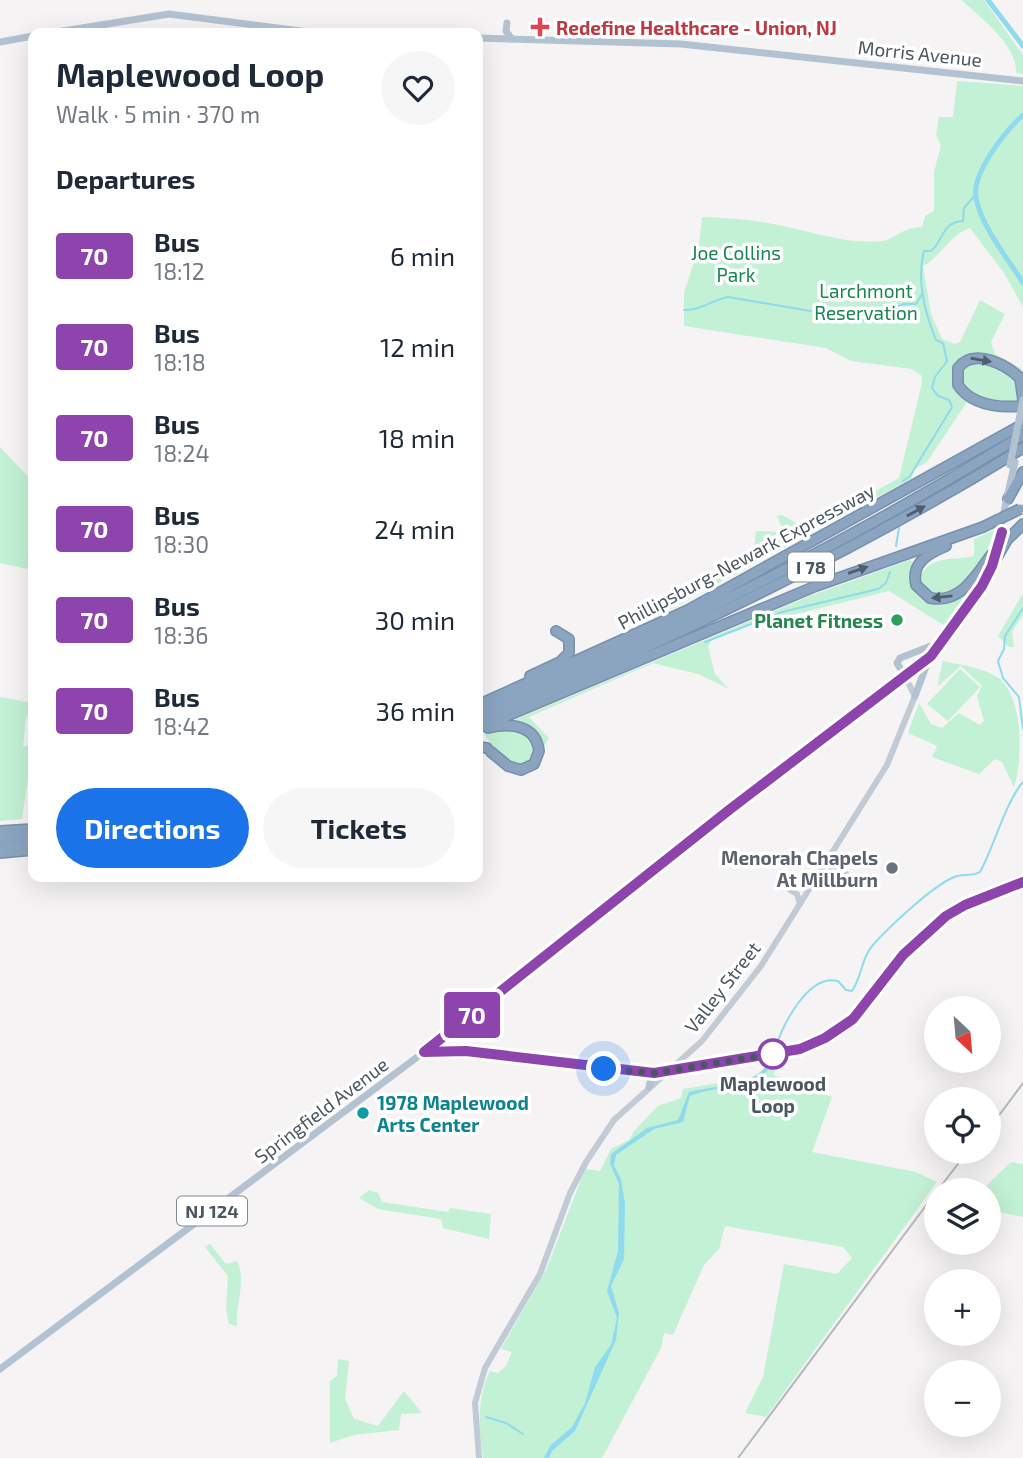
<!DOCTYPE html>
<html lang="en">
<head>
<meta charset="utf-8">
<style>
  :root { --surface:#fff; --page:#f6f6f7; --text:#1f2937; --muted:#747a83; --accent:#1a73e8 }
  body { margin:0; font-family:"Exo 2",sans-serif; background:var(--page); color:var(--text); height:100vh; display:flex; flex-direction:column; font-size:26px; white-space:nowrap }
  * { box-sizing:border-box; margin:0 }
  p { font-size:23px; color:var(--muted) }
  .icon { flex:none; width:38px; height:38px; fill:none; stroke:currentColor; stroke-width:2; stroke-linecap:round; stroke-linejoin:round }
  .map { position:relative; flex:1; overflow:hidden }
  .details { position:absolute; left:28px; top:28px; width:455px; height:854px; display:flex; flex-direction:column; background:var(--surface); border-radius:14px; box-shadow:0 7px 28px #0002 }
  .details>* { flex:none }
  .badge { padding:0 14px; border-radius:5px; font-size:24px; line-height:46px }
  .needle { width:46px; rotate:154deg }
  .buttons { position:absolute; left:924px; top:996px; display:grid; gap:14px }
  .buttons a { display:grid; place-items:center; width:77px; height:77px; border-radius:50%; background:var(--surface); box-shadow:0 7px 28px #0002; font-size:35px }
  .you { position:absolute; width:35px; height:35px; margin:-18px; border:5px solid #fff; border-radius:50%; background:#1a73e8; box-shadow:0 0 0 10px #1a73e833 }
  .map>.badge { position:absolute; translate:-50% -50%; box-shadow:0 0 0 4px #fff }
  h2 { padding:0 28px; font-size:26px; line-height:63px }
  .round { display:grid; place-items:center; flex:none; width:74px; height:74px; border-radius:37px; background:var(--page) }
  .summary { display:flex; align-items:center; justify-content:space-between; height:119px; padding:0 28px }
  h1 { font-size:33px; font-weight:700; line-height:52px }
  .button { display:flex; gap:14px; margin-top:auto; padding:14px 28px }
  .button a { flex:1; height:80px; border-radius:42px; background:var(--accent); color:#fff; font-size:28px; font-weight:700; line-height:80px; text-align:center }
  .button a+a { background:var(--page); color:var(--text) }
  ul { padding:0; list-style:none }
  li { display:flex; align-items:center; gap:21px; height:91px; padding:0 28px }
  li div { flex:1 }
  li b { display:block; font-size:26px }
  li em { font-style:normal }
  li .badge { min-width:77px; font-weight:700; text-align:center }
  .map>svg:first-child { display:block }
  .green { fill:#c3f1d5 }
  .water { fill:#90daee }
  .lines { fill:none; stroke-linecap:round; stroke-linejoin:round }
  .stream { stroke:#90daee; stroke-width:2 }
  .river { stroke:#90daee; stroke-width:5 }
  .highway-casing { stroke:#7690ad; stroke-width:12 }
  .secondary { stroke:#c1cbd6; stroke-width:6 }
  .primary { stroke:#b3c2d1; stroke-width:7 }
  .highway { stroke:#8ba5c1; stroke-width:9 }
  .rail { stroke:#b5b8bd; stroke-width:2 }
  .highway-bridge-casing { stroke:#7690ad; stroke-width:12; stroke-linecap:butt }
  .primary-bridge { stroke:#b3c2d1; stroke-width:7 }
  .highway-bridge { stroke:#8ba5c1; stroke-width:9 }
  .oneway { fill:#505e6b }
  .line-casing { stroke:#fff; stroke-width:16 }
  .line { stroke:#8e44ad; stroke-width:10 }
  .walk { stroke:#4a5661; stroke-width:7; stroke-dasharray:0 12.6 }
  .health-dot { fill:#e0444e; stroke:#fff; stroke-width:2.5 }
  .leisure-dot { fill:#2e9e5b; stroke:#fff; stroke-width:2.5 }
  .worship-dot { fill:#6b7280; stroke:#fff; stroke-width:2.5 }
  .stop-dot { fill:#fff; stroke:#8e44ad; stroke-width:3.5 }
  .culture-dot { fill:#0f9aa8; stroke:#fff; stroke-width:2.5 }
  .labels { text-anchor:middle; dominant-baseline:central; stroke-width:7; stroke-linejoin:round; paint-order:stroke }
  .shield { fill:#fff; stroke:#808990; stroke-width:2 }
  .shield-label { font-size:18px; font-weight:bold; fill:#4a5661 }
  .health-label { font-size:19px; font-weight:bold; fill:#be3a42; stroke:#fff; text-anchor:start }
  .street-label { font-size:19px; fill:#4a5661; stroke:#fff }
  .park-label { font-size:19px; fill:#17864f; stroke:#fff }
  .leisure-label { font-size:19px; font-weight:bold; fill:#27864d; stroke:#fff; text-anchor:end }
  .worship-label { font-size:19px; font-weight:bold; fill:#5b616d; stroke:#fff; text-anchor:end }
  .stop-label { font-size:19px; font-weight:bold; fill:#4a5661; stroke:#fff }
  .culture-label { font-size:19px; font-weight:bold; fill:#0d838f; stroke:#fff; text-anchor:start }
</style>
</head>
<body>
<div class="map">
<svg width="1023" height="1458" viewBox="0 0 1023 1458">
  <rect width="100%" height="100%" fill="#f5f3f3"/>
  <g class="green">
    <path d="M962 0H984L1023 55V74L1016 73C1018 45 980 18 962 0Z"/>
    <path d="M957 81 1023 86V307L1004 273 970 228C949 235 942 256 923 266L931 314 942 339 955 344 960 342 980 300 1005 314 991 342 995 354 1022 369 1018 403 967 402 927 462 915 469 911 479 654 618 656 611 746 563 754 551 756 531 784 532 777 516 782 515 807 529 899 478 922 383V376L912 369 851 361 826 348 684 326V293L699 246 702 217C732 218 759 220 787 227 817 233 851 245 882 241 894 240 900 228 922 227L925 216 934 211V172L941 146 936 134 939 117H953Z"/>
    <polygon points="0,447 33,482 33,570 0,563"/>
    <path d="M994 530C986 559 968 593 935 596L922 586 920 576C934 554 954 561 974 556V539Z"/>
    <path d="M910 560 914 564C908 612 941 608 972 588L945 626 889 591 752 625 712 640 708 646 715 674 729 689 698 674 653 663 529 717 549 738 541 751C534 734 531 726 512 721L810 596Z"/>
    <polygon points="1023,593 1023,615 1012,632 1014,647 1009,647 998,636"/>
    <path d="M943 661C960 665 987 668 1001 680 1023 701 1023 760 1014 787L1002 762 995 759 979 774 932 757 937 746 908 733 919 703 931 724 942 728 959 713 980 725 984 721 977 696 982 686 961 666 937 687Z"/>
    <polygon points="960,669 980,687 948,721 927,704"/>
    <polygon points="0,697 33,703 33,713 26,717 23,747 33,744 22,819 0,821"/>
    <path d="M496 729C514 729 529 729 534 749L528 761C508 773 495 748 484 734Z"/>
    <path d="M769 1059H777L774 1075 832 1097 812 1152 916 1172 937 1182 766 1417 745 1413 763 1377 784 1264 837 1274 852 1258 843 1247 725 1226 719 1249 704 1265 673 1335 664 1333 661 1348 602 1458H483C479 1427 476 1400 490 1371L498 1373 506 1366 512 1352 501 1349 547 1268 585 1169 600 1171 611 1149 629 1140 634 1131 658 1106 681 1098 683 1089 753 1077 761 1073Z"/>
    <polygon points="1011,1162 1023,1164 1023,1217 989,1210 989,1190 982,1190"/>
    <polygon points="369,1190 378,1193 382,1202 448,1212 450,1208 491,1214 489,1239 443,1228 441,1219 378,1209 359,1198"/>
    <path d="M210 1244 226 1264 237 1261C247 1281 235 1305 237 1326L229 1324 226 1309 228 1276 205 1247Z"/>
    <polygon points="338,1359 349,1361 345,1399 354,1419 378,1426 404,1391 422,1413 401,1414 399,1430 354,1435 330,1443 330,1381 337,1376"/>
  </g>
  <path class="water" d="M776 1059C757 1093 721 1083 690 1096L683 1122 654 1129 616 1155 614 1166 621 1179 625 1203 624 1259 611 1286 619 1313 616 1340 575 1431 552 1451 549 1458H544L550 1446 572 1427 585 1403 595 1367 611 1345 617 1318 607 1291 618 1251 619 1184 610 1164 611 1154 647 1128 678 1120 689 1092C719 1084 753 1088 771 1060Z"/>
  <g class="lines">
    <g class="stream">
      <path d="M684 310C700 311 712 300 728 297L869 321 879 313 904 304H916L922 294"/>
      <path d="M903 481 910 476 952 407 949 400 938 396 932 388 935 377 947 361 943 343 936 340C925 313 916 281 924 251H931C944 240 942 222 963 221L964 208 975 195"/>
      <polyline points="896,546 899,528"/>
      <polyline points="1023,608 1005,636 1004,649 998,661 1003,678 1019,697 1023,729"/>
      <polyline points="705,642 782,612 878,589 886,583 890,572"/>
      <path d="M775 1050C782 1026 808 973 838 981L846 990 852 991C862 977 861 959 872 946 888 928 931 887 954 877 963 873 971 877 980 872 993 849 1006 801 1023 782"/>
      <polyline points="486,1417 506,1423 523,1434"/>
    </g>
    <g class="river">
      <polyline points="988,0 1023,46"/>
      <path d="M1023 115C1006 130 971 174 976 198 982 228 1007 257 1023 283"/>
    </g>
    <defs>
      <g id="highway">
        <path d="M1023 400 1020 378C1004 363 973 348 958 368V385C972 406 1000 408 1023 406"/>
        <polyline points="1008,499 1023,472"/>
        <path d="M946 546C927 554 911 563 916 585L930 598C960 604 976 576 991 555"/>
        <polyline points="992,566 1007,540 1023,524"/>
        <polyline points="530,676 560,662 569,653 569,639 556,631"/>
        <polyline points="478,705 688,610 1023,424"/>
        <path d="M478 712C667 634 849 542 1023 435"/>
        <path d="M478 721C665 643 850 555 1023 448"/>
        <polyline points="478,728 816,586 983,527"/>
        <path d="M488 728C509 723 536 724 539 751L534 764 521 770 508 766 491 752"/>
        <polyline points="478,747 487,748"/>
        <polyline points="0,831 33,829"/>
        <polyline points="0,838 33,835"/>
        <polyline points="0,847 33,844"/>
        <polyline points="0,853 33,850"/>
      </g>
    </defs>
    <use href="#highway" class="highway-casing"/>
    <g class="secondary">
      <polyline points="828,858 831,867 846,874"/>
      <polyline points="790,890 797,894 800,904"/>
      <polyline points="479,1458 475,1403 485,1368 540,1274 570,1193 586,1162 614,1120 702,1041 761,966 887,765 915,696 903,673"/>
    </g>
    <g class="primary">
      <polyline points="507,23 506,31 511,38"/>
      <polyline points="51,33 169,14 317,33"/>
      <polyline points="478,38 681,44 1023,81"/>
      <polyline points="0,42 33,36"/>
      <polyline points="903,673 897,663 900,658 936,644"/>
      <polyline points="915,696 928,661"/>
      <polyline points="424,1052 466,1051 654,1073 800,1049 828,1037 853,1019 903,955 946,916 965,905 1023,882"/>
      <polyline points="646,1073 651,1079 649,1087"/>
      <polyline points="0,1369 424,1052 729,810 931,656 975,596 992,566 1015,462"/>
    </g>
    <use href="#highway" class="highway"/>
    <g class="rail">
      <polyline points="989,1129 1023,1083"/>
      <polyline points="938,1190 967,1152"/>
      <polyline points="738,1458 936,1192"/>
    </g>
    <defs>
      <polyline id="highway-bridge" points="983,527 1020,509"/>
    </defs>
    <use href="#highway-bridge" class="highway-bridge-casing"/>
    <polyline class="primary-bridge" points="1010,465 1023,400"/>
    <use href="#highway-bridge" class="highway-bridge"/>
  </g>
  <defs><path id="oneway-solid" d="M-6-.8H1V-3.2L6.5 0L1 3.2V.8H-6Z" transform="scale(1.75)"/></defs>
  <g class="oneway">
    <use href="#oneway-solid" transform="translate(981 360) rotate(10)"/>
    <use href="#oneway-solid" transform="translate(916 511) rotate(-29)"/>
    <use href="#oneway-solid" transform="translate(858 570) rotate(-19)"/>
    <use href="#oneway-solid" transform="translate(942 597) rotate(174)"/>
  </g>
  <g class="lines">
    <defs>
      <polyline id="line" points="1002,532 992,566 982,586 931,656 729,810 424,1052 466,1051 654,1073 800,1049 825,1038 853,1019 903,955 946,916 965,905 1023,882"/>
    </defs>
    <use href="#line" class="line-casing"/>
    <use href="#line" class="line"/>
    <polyline class="walk" points="604,1069 654,1073 773,1054"/>
  </g>
  <path class="health-dot" d="M536.5 16.5h7v7h7v7h-7v7h-7v-7h-7v-7h7z"/>
  <circle class="leisure-dot" cx="897" cy="620" r="7"/>
  <circle class="worship-dot" cx="892" cy="868" r="7"/>
  <circle class="stop-dot" cx="773" cy="1054" r="14"/>
  <circle class="culture-dot" cx="363" cy="1113" r="7"/>
  <g class="labels">
    <g class="shield">
      <rect x="788" y="552.5" width="46" height="29" rx="5"/>
      <rect x="177" y="1196.5" width="70" height="29" rx="5"/>
    </g>
    <g class="shield-label">
      <text x="811" y="567">I 78</text>
      <text x="212" y="1211">NJ 124</text>
    </g>
    <g class="health-label">
      <text x="556" y="27">Redefine Healthcare - Union, NJ</text>
    </g>
    <g class="street-label">
      <text transform="translate(920 53) rotate(6)">Morris Avenue</text>
      <text transform="translate(746 556) rotate(-28)">Phillipsburg-Newark Expressway</text>
      <text transform="translate(722 987) rotate(-52)">Valley Street</text>
      <text transform="translate(321 1110) rotate(-37)">Springfield Avenue</text>
    </g>
    <g class="park-label">
      <text x="736" y="252">Joe Collins<tspan x="736" dy="22">Park</tspan></text>
      <text x="866" y="290">Larchmont<tspan x="866" dy="22">Reservation</tspan></text>
    </g>
    <g class="leisure-label">
      <text x="883" y="620">Planet Fitness</text>
    </g>
    <g class="worship-label">
      <text x="878" y="857">Menorah Chapels<tspan x="878" dy="22">At Millburn</tspan></text>
    </g>
    <g class="stop-label">
      <text x="773" y="1083">Maplewood<tspan x="773" dy="22">Loop</tspan></text>
    </g>
    <g class="culture-label">
      <text x="377" y="1102">1978 Maplewood<tspan x="377" dy="22">Arts Center</tspan></text>
    </g>
  </g>
</svg>
<div class="buttons">
<a><svg class="needle" viewBox="-14 -14 28 28"><path d="M0-13l5 13h-10z" fill="#e53935"/><path d="M0 13l5-13h-10z" fill="#747a83"/></svg></a>
<a><svg class="icon" aria-label="locate" viewBox="0 0 24 24"><circle cx="12" cy="12" r="6"/><path d="M12 2v4M12 18v4M2 12h4M18 12h4"/></svg></a>
<a><svg class="icon" aria-label="layers" viewBox="0 0 24 24"><path d="M12 4l9 5-9 5-9-5zM3 14l9 5 9-5"/></svg></a>
<a>+</a>
<a>−</a>
</div>
<div class="you" style="left:604px;top:1069px"></div>
<b class="badge" style="left:472px;top:1015px;background:#8e44ad;color:#fff">70</b>
<section class="details">
<div class="summary"><div><h1>Maplewood Loop</h1><p>Walk · 5 min · 370 m</p></div><a class="round"><svg class="icon" aria-label="heart" viewBox="0 0 24 24"><path d="M12 20l-8-8c-3-5 5-10 8-4 3-6 11-1 8 4z"/></svg></a></div>
<h2>Departures</h2>
<ul>
<li><span class="badge" style="background:#8e44ad;color:#fff">70</span><div><b>Bus</b><p>18:12</p></div><em>6 min</em></li>
<li><span class="badge" style="background:#8e44ad;color:#fff">70</span><div><b>Bus</b><p>18:18</p></div><em>12 min</em></li>
<li><span class="badge" style="background:#8e44ad;color:#fff">70</span><div><b>Bus</b><p>18:24</p></div><em>18 min</em></li>
<li><span class="badge" style="background:#8e44ad;color:#fff">70</span><div><b>Bus</b><p>18:30</p></div><em>24 min</em></li>
<li><span class="badge" style="background:#8e44ad;color:#fff">70</span><div><b>Bus</b><p>18:36</p></div><em>30 min</em></li>
<li><span class="badge" style="background:#8e44ad;color:#fff">70</span><div><b>Bus</b><p>18:42</p></div><em>36 min</em></li>
</ul>
<div class="button"><a>Directions</a><a>Tickets</a></div>
</section>
</div>
</body>
</html>
